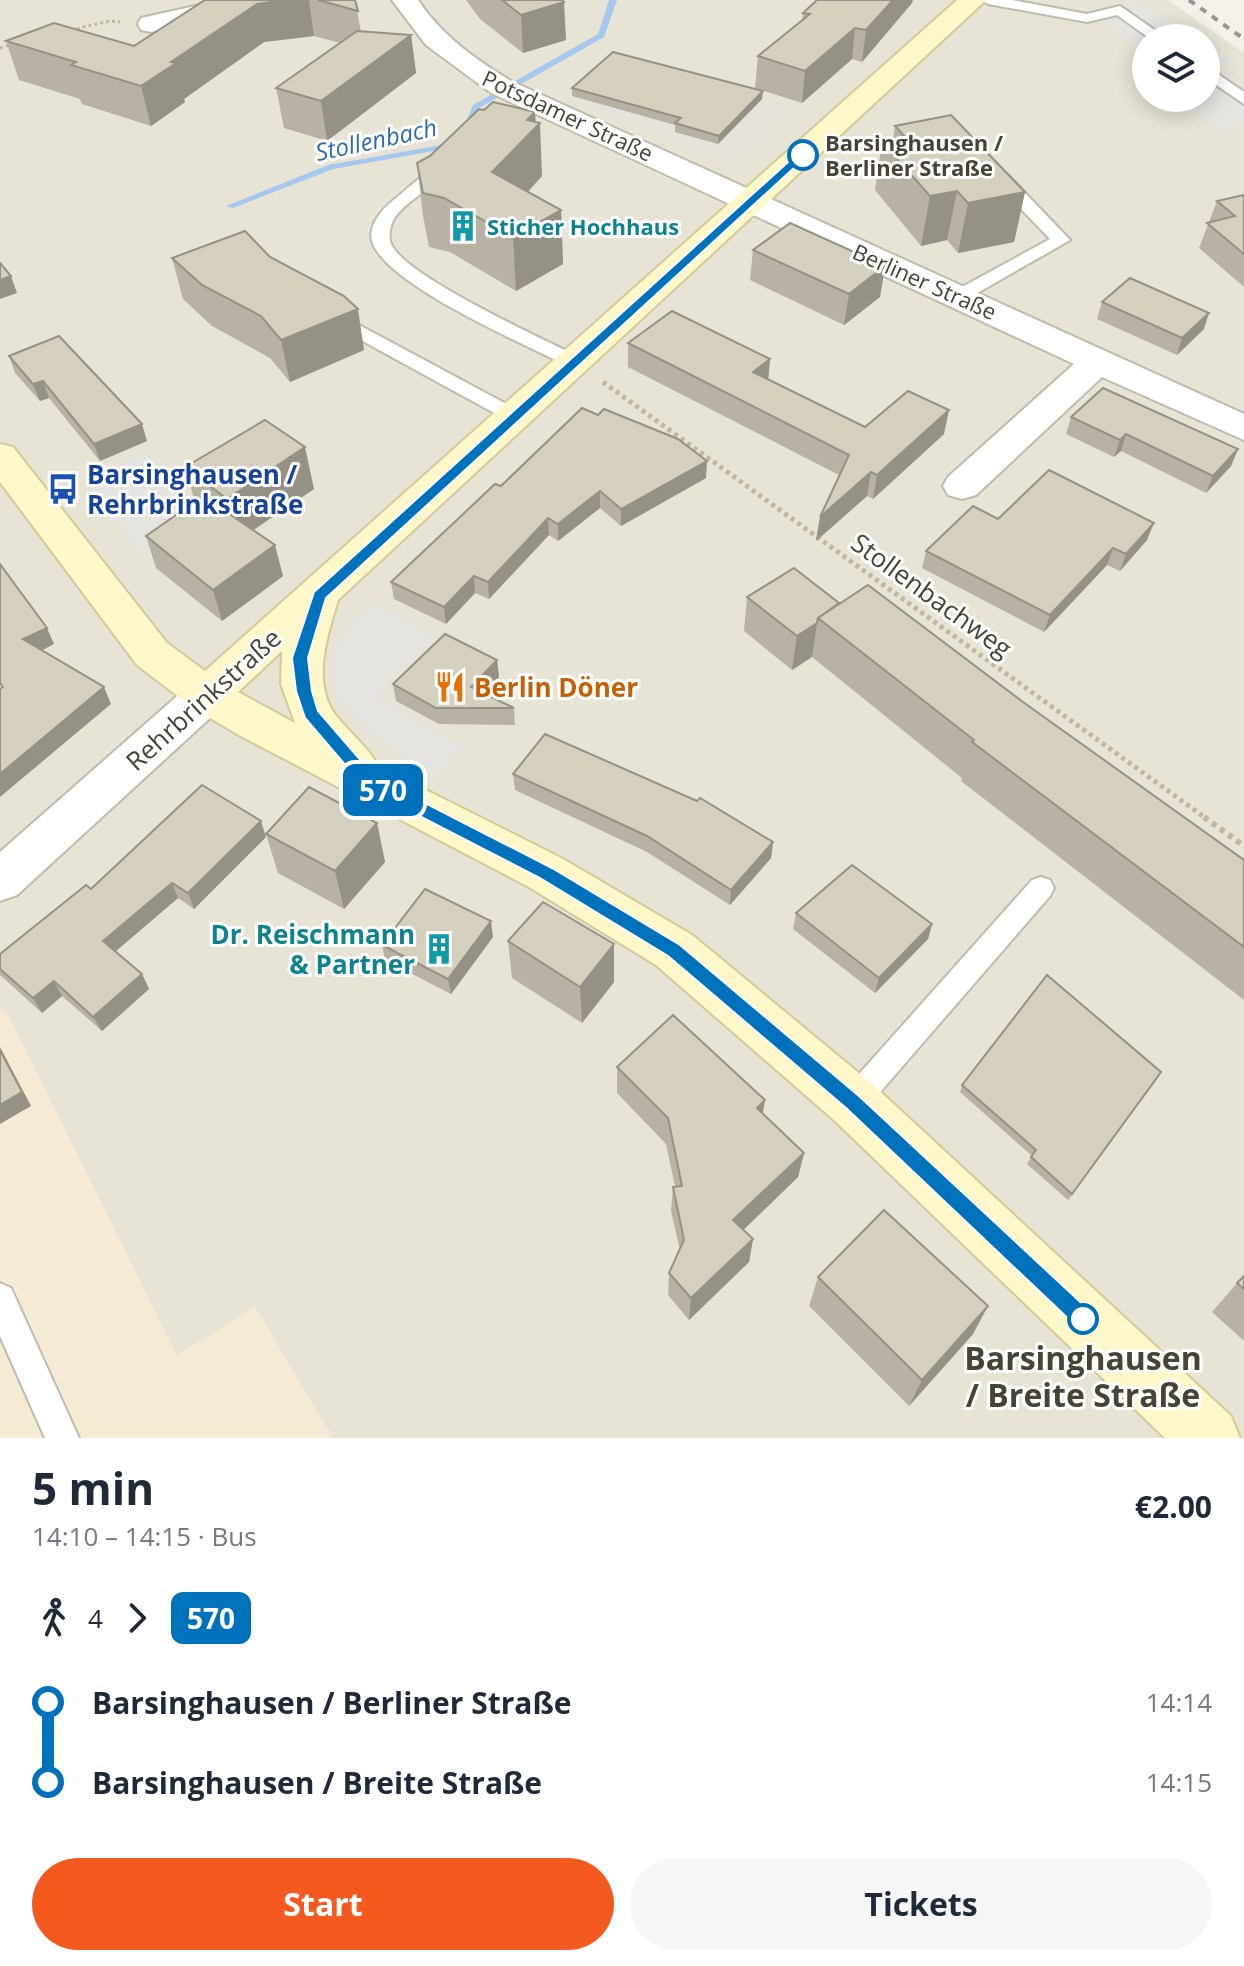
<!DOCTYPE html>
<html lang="en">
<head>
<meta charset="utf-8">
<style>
  :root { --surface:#fff; --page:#f6f6f7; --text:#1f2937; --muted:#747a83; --accent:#f4591f }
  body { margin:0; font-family:"Open Sans",sans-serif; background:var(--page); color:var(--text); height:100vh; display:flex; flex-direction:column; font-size:30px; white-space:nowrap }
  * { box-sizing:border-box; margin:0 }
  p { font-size:26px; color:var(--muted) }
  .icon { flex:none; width:44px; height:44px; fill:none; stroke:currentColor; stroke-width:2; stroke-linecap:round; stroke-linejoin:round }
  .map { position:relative; height:1438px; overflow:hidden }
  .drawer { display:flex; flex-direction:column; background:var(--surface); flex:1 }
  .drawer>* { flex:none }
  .badge { padding:0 16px; border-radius:12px; font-size:28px; line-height:52px }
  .fabs { position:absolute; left:1132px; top:24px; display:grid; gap:16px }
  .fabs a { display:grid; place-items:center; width:88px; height:88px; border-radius:50%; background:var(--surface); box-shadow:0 4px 20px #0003; font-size:40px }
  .map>.badge { position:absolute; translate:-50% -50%; box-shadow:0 0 0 4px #fff }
  .legs { display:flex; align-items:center; gap:12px; height:88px; padding:0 32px; font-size:26px }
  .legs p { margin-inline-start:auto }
  .head { display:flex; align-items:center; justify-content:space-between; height:136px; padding:0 32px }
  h1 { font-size:44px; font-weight:700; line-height:60px }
  .action { display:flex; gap:16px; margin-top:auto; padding:16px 32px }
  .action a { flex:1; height:92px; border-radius:48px; background:var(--accent); color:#fff; font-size:32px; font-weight:700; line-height:92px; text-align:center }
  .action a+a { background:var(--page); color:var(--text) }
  ul { padding:0 32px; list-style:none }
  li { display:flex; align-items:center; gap:28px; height:80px; font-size:30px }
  li i { display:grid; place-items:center; width:12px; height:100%; margin:0 10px; background:currentColor }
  li i::after { content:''; width:20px; height:20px; margin:-10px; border:6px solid; border-radius:50%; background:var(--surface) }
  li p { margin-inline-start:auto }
  li:first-child i { background:linear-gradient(#0000 50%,currentColor 0) }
  li:last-child i { background:linear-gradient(currentColor 50%,#0000 0) }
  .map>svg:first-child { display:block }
  .residential { fill:#e7e4d6; fill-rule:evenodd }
  .commercial { fill:#f5ebd4 }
  .industrial { fill:#e6e3dd }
  .parking { fill:#e5e4e0 }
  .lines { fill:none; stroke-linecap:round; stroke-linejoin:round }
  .stream { fill:#a6c8ef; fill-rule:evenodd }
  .service-casing { stroke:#bfbaab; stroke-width:4 }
  .minor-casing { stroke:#bfbaab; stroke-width:4 }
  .secondary-casing { stroke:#d2ca99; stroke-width:4 }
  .path-far2 { stroke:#c0b89c; stroke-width:3; stroke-dasharray:3 3; stroke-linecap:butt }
  .path-far1 { stroke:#c0b89c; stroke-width:5; stroke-dasharray:4 4; stroke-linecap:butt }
  .path { stroke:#c0b89c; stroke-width:6; stroke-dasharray:5 5; stroke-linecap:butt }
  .service { fill:#fff; fill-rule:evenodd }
  .minor { fill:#fff; fill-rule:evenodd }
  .secondary { fill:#fdf7c9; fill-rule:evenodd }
  .rail { stroke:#979797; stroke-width:4; stroke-dasharray:7 7; stroke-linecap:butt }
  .wall { fill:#b7b2a3 }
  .shaded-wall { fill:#959185 }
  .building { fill:#d5cfbe; stroke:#959185; stroke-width:2 }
  .line-1 { fill:#0072bc; stroke:#fff; stroke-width:2 }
  .stop-1-dot { fill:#fff; stroke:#0072bc; stroke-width:4 }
  .labels { text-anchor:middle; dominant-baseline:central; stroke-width:6; stroke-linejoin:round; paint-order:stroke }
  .far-street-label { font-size:22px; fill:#474337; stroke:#fff }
  .far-stop-label { font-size:22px; font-weight:bold; fill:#474337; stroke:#fff; text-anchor:start }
  .far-culture-label { font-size:22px; font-weight:bold; fill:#0d838f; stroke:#fff; text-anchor:start }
  .far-water-label { font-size:24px; font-style:italic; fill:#326cb0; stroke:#fff }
  .transit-label { font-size:26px; font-weight:bold; fill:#164399; stroke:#fff; text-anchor:start }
  .street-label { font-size:26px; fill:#474337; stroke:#fff }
  .food-label { font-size:26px; font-weight:bold; fill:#c56008; stroke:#fff; text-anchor:start }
  .culture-label { font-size:26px; font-weight:bold; fill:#0d838f; stroke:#fff; text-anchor:end }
  .near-stop-label { font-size:32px; font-weight:bold; fill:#474337; stroke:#fff }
</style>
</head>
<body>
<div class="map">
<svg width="1244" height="1438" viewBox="0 0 1244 1438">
  <rect width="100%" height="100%" fill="#f4f2e8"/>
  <path class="residential" d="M0 0H1168L1244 53V1438H0ZM1146 38H1206V98H1146Z"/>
  <polygon class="commercial" points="0,1006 7,1013 177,1355 255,1307 333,1438 0,1438"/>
  <polygon class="industrial" points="613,59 792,108 737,158 722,160 569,97"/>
  <g class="parking">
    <polygon points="1137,0 1194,38 1146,38 1146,52 1087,11"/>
    <polygon points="1206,46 1232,63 1220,67 1244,83 1244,123 1225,136 1174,100 1206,98"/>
    <polygon points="148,452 190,503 209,518 142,554 81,481"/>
    <polygon points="370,603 435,637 376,696 463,747 433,780 372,733 338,701 330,666 342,634"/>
  </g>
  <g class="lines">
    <g class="stream">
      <polygon points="609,0 617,0 604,37 479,108 471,129 465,129 464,127 473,105 598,34"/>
      <polygon points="453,143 457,145 456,147 333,169 233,208 226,206 328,165"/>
    </g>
    <defs>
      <g id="service">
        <polygon points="981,0 1012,0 1087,14 1120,6 1166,38 1149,38 1117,15 1087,22 988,4"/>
        <polygon points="1206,66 1244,92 1244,104 1206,78"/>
        <path d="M446 164 454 169 452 173C436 184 398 206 392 223 390 227 389 236 390 241 398 274 546 340 581 358L584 362 581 366H567C523 343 391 287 373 244 366 226 383 208 396 198 410 187 428 168 446 164Z"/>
        <polygon points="1002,174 1008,175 1070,240 965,300 953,300 950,296 953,292 1050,239 996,183 994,179 996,175"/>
        <polygon points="333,311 521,412 524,416 521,420 507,420 326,321 324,317"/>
        <polygon points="1041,877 1050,880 1054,888 1050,896 863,1112 853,1116 843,1112 838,1102 843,1092 1032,880"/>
        <polygon points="0,1283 11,1288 79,1438 45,1438 0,1336"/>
      </g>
      <g id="minor">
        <polygon points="299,0 295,6 286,8 214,17 151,32 141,30 138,24 141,18 222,0"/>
        <path d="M392 0H418C442 36 475 59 511 81L1244 414V440L1102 377 976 495 962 499 948 495 943 486 948 477 1074 364 491 93 426 45Z"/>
        <polygon points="207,679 222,683 229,695 222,707 17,895 0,901 0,852 192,683"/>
      </g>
      <path id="secondary" d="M957 0H986L338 600C327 637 310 685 338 718 352 735 368 747 378 766L563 859 692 935 872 1084 1231 1416 1240 1438H1165L834 1120 656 965 529 887 237 734 192 707 137 665 0 482V444L13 447 167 643 205 671ZM282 651 281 684 295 723 238 692Z"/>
    </defs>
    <use href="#service" class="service-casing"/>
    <use href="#minor" class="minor-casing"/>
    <use href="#secondary" class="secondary-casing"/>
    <g class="path-far2">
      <polyline points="71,30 109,21 120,22"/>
      <polyline points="0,48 14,44"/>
    </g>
    <polyline class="path-far1" points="603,382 1207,819"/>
    <polyline class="path" points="1204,817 1244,846"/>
    <use href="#service" class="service"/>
    <use href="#minor" class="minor"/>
    <use href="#secondary" class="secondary"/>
    <polyline class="rail" points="1189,0 1244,39"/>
  </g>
  <g class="wall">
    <polygon points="205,0 355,0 361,32 411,35 416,73 327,141 284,128 276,88 340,43 314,36 264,42 184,99 185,102 151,126 82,104 80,99 19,80 6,41 134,46"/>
    <polygon points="466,0 562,0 566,40 523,53 480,19"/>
    <polygon points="912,3 862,62 852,59 802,103 755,88 758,56 802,20 803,13"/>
    <polygon points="572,88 762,99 718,144 675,132 675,125 572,96"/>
    <polygon points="535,122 542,176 528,192 561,210 563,264 516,291 450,252 429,247 423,216 417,163"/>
    <polygon points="895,126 1025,192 1014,242 958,253 947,240 921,246 875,190 882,142 893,140"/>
    <polygon points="1244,195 1244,287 1199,248 1217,201"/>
    <polygon points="753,250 885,266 880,297 844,325 750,280"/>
    <polygon points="172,258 364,350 290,382 270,358 212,326 183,299"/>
    <polygon points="1102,302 1204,329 1177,355 1097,319"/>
    <polygon points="628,343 770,359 768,379 865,427 944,434 873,499 867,496 816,541 820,517 839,475 628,367"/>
    <polygon points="9,356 147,441 100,461 49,398 40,401 15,373"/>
    <polygon points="1071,417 1238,449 1231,466 1206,493 1121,451 1114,457 1066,434"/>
    <polygon points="185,467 314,489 254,530 283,576 222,621 156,568 146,536 195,502"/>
    <polygon points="706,478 621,526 600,508 558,541 549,535 489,599 475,593 446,624 394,599 391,582 501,486"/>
    <polygon points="998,519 1147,540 1120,571 1107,565 1044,632 922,568 926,551"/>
    <polygon points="747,597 839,603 1023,702 1244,860 1244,1000 961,781 962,778 812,657 792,670 744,631"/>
    <polygon points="497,660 499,677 483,693 514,708 515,725 439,724 396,701 393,684"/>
    <polygon points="513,774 773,842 771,858 730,905 647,852 515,790"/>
    <polygon points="377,823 385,862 344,909 278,873 266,834"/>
    <polygon points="266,837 194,909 178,898 116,951 142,974 149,989 102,1031 62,996 42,1013 0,975 0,954 91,889"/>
    <polygon points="796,913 932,924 928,939 875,993 793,929"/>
    <polygon points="493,937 451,994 385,960 382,945"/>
    <polygon points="508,941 614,982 582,1023 512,978"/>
    <polygon points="617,1067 763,1113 804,1153 798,1177 743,1230 753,1239 749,1262 689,1320 668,1295 669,1273 680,1250 671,1211 673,1187 675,1186 666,1144 617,1093"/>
    <polygon points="1157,1079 1068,1200 1027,1164 1032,1156 960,1092 962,1085"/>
    <polygon points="1244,1275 1244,1341 1212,1312"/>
    <polygon points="818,1277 973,1334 909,1406 809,1306"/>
  </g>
  <g class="shaded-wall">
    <polygon points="286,0 309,0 314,36 264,42 184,99 185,102 151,126 141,86 171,62 257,4"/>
    <polygon points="893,0 913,0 912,3 862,62 866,30"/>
    <polygon points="564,2 566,40 523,53 521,15"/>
    <polygon points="855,28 852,59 802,103 805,71"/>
    <polygon points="411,35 416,73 327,141 321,101"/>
    <polygon points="763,91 762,99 718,144 719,136"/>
    <polygon points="535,112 536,127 540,123 542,176 496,226 492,172 527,120"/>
    <polygon points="957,191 947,240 921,246 930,196"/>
    <polygon points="1025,192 1014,242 958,253 968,203"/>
    <polygon points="561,210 563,264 516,291 513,237"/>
    <polygon points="885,266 880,297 844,325 849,294"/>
    <polygon points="11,276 17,293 0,299 0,280"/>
    <polygon points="358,309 364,350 290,382 281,340"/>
    <polygon points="1209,313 1204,329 1177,355 1182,338"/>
    <polygon points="770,359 768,382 753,372"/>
    <polygon points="43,381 49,398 40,401 33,384"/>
    <polygon points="949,410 944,434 873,499 877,475"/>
    <polygon points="142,424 147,441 100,461 94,444"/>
    <polygon points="1126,434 1121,451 1114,457 1120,440"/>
    <polygon points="305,447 314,489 238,540 227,499"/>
    <polygon points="1238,449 1231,466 1206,493 1213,476"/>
    <polygon points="707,461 706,478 621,526 621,509"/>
    <polygon points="871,472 867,496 816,541 820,517"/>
    <polygon points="600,491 600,508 558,541 558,524"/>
    <polygon points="548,518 549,535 489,599 488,582"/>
    <polygon points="1154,523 1147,540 1120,571 1126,554"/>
    <polygon points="275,545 283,576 222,621 213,590"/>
    <polygon points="1113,548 1107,565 1044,632 1050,615"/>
    <polygon points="474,576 475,593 446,624 444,607"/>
    <polygon points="817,623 812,657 792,670 797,636"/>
    <polygon points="47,628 54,644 31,656 23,639"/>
    <polygon points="497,660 499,677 473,704 471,687"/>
    <polygon points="104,687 111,704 0,797 0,774"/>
    <polygon points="261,821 266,837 194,909 188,893"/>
    <polygon points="377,823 385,862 344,909 335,871"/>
    <polygon points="773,842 771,858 730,905 731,890"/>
    <polygon points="172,883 178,898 110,956 103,941"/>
    <polygon points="491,921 493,937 451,994 448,979"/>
    <polygon points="932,924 928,939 875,993 879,978"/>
    <polygon points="614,944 614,982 582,1023 580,987"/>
    <polygon points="142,974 149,989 102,1031 93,1017"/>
    <polygon points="54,981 62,996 42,1013 33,998"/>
    <polygon points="0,1047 31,1106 0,1124"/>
    <polygon points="1161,1072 1157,1079 1068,1200 1072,1194"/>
    <polygon points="765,1100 761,1125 757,1108"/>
    <polygon points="804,1153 798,1177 730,1243 733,1220"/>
    <polygon points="753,1239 749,1262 689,1320 691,1298"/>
    <polygon points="988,1306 973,1334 909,1406 922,1380"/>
  </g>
  <g class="building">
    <polygon points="205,0 286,0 257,4 171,62 176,63 141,86 71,65 76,62 6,41 54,23 134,46"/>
    <polygon points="318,0 355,0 358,11"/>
    <polygon points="502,0 562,0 564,2 521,15"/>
    <polygon points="817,0 893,0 866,30 855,28 805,71 758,56 810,14 803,13"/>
    <polygon points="357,31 411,35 321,101 276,88"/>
    <polygon points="613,52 763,91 719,136 675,123 681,118 572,88"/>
    <polygon points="493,102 535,112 527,120 540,123 492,172 561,210 513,237 444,198 423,193 417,163 430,156 479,109 484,110"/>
    <polygon points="951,115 1025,192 968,203 957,191 930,196 882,142 905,137 895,126"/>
    <polygon points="1244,195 1244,254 1207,223 1235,216 1217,201"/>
    <polygon points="790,223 885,266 849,294 753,250"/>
    <polygon points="245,231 270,257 344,296 358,309 281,340 261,316 202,285 172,258"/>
    <polygon points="0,263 11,276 0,280"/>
    <polygon points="1130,278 1209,313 1182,338 1102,302"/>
    <polygon points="672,311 770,359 753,372 865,427 908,391 949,410 877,475 871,472 820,517 849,455 628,343"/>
    <polygon points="59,336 142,424 94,444 43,381 33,384 9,356"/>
    <polygon points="1103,388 1238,449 1213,476 1126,434 1120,440 1071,417"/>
    <polygon points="582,408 598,415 604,409 678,439 707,461 621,509 600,491 558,524 548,518 488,582 474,576 444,607 391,582 495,484 501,486"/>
    <polygon points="265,420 305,447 227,499 185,467"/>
    <polygon points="1049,470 1154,523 1126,554 1113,548 1050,615 926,551 973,506 998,519"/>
    <polygon points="203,496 275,545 213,590 146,536"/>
    <polygon points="0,564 47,628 23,639 104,687 0,774 0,689 3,687 0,683"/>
    <polygon points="794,568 839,603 818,618 817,623 797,636 747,597"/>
    <polygon points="868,585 1023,702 1244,860 1244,947 972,742 974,740 818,618"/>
    <polygon points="445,634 497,660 471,687 514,708 436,708 393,684"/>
    <polygon points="545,734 697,801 700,798 773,842 731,890 647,836 513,774"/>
    <polygon points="202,785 261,821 188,893 172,883 103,941 142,974 93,1017 54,981 33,998 0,969 0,954 86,885 91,889"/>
    <polygon points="309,787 377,823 335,871 266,834"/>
    <polygon points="852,865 932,924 879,978 796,913"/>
    <polygon points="425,889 491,921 448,979 382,945"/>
    <polygon points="543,902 614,944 580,987 508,941"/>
    <polygon points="1047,975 1161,1072 1072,1194 1031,1157 1036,1150 962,1085"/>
    <polygon points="673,1015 765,1100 757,1108 804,1153 733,1220 753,1239 691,1298 669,1273 684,1240 673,1187 682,1186 668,1118 617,1067"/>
    <polygon points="0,1050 22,1092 0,1105"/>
    <polygon points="884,1210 988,1306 922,1380 818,1277"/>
    <polygon points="1244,1276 1244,1289 1237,1283"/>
  </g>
  <polygon class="line-1" points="799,152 808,155 326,598 308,658 312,691 318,711 376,778 552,868 680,945 859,1096 1090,1311 1093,1319 1090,1326 1083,1329 1076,1326 846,1108 668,956 540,878 365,788 305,718 296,691 292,658 314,592"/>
  <defs>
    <symbol id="building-bare" viewBox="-9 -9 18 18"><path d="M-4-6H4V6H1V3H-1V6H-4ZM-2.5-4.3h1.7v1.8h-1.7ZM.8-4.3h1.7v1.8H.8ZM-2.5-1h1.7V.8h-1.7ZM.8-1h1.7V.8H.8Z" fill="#0f9aa8" stroke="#fff" stroke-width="2.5" paint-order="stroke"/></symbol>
    <symbol id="bus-bare" viewBox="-9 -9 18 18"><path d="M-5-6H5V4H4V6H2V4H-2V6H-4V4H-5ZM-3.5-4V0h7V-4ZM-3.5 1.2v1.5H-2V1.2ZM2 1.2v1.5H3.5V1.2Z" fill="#1a4fb4" stroke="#fff" stroke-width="2.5" paint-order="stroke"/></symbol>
    <symbol id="restaurant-bare" viewBox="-9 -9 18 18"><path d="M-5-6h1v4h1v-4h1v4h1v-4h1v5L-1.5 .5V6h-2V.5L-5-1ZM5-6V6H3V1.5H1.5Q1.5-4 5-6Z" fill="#e8710a" stroke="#fff" stroke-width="2.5" paint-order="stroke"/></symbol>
  </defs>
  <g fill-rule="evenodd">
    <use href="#building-bare" x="441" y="204" width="44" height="44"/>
    <use href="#bus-bare" x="41" y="467" width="44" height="44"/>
    <use href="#restaurant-bare" x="428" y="665" width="44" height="44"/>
    <use href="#building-bare" x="417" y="927" width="44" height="44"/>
  </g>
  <g class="stop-1-dot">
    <circle cx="803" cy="155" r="14"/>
    <circle cx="1083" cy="1319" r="14"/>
  </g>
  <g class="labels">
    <g class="far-street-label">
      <text transform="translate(568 115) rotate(25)">Potsdamer Straße</text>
      <text transform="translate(925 281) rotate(24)">Berliner Straße</text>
    </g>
    <g class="far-stop-label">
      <text x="825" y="142">Barsinghausen /<tspan x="825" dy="25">Berliner Straße</tspan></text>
    </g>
    <g class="far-culture-label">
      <text x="487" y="226">Sticher Hochhaus</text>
    </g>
    <g class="far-water-label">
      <text transform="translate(376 139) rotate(-12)">Stollenbach</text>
    </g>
    <g class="transit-label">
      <text x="87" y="474">Barsinghausen /<tspan x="87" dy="30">Rehrbrinkstraße</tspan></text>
    </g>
    <g class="street-label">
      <text transform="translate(932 595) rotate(36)">Stollenbachweg</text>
      <text transform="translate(203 699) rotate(-42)">Rehrbrinkstraße</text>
    </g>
    <g class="food-label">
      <text x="474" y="687">Berlin Döner</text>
    </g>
    <g class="culture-label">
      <text x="415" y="934">Dr. Reischmann<tspan x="415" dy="30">&amp; Partner</tspan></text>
    </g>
    <g class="near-stop-label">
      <text x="1083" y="1357">Barsinghausen<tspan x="1083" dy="37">/ Breite Straße</tspan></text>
    </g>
  </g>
</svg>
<div class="fabs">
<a><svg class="icon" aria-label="layers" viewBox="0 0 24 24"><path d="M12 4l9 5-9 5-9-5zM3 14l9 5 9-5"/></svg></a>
</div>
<b class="badge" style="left:383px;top:790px;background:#0072bc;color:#fff">570</b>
</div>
<section class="drawer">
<div class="head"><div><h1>5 min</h1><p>14:10 – 14:15 · Bus</p></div><b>€2.00</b></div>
<div class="legs"><svg class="icon" aria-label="walk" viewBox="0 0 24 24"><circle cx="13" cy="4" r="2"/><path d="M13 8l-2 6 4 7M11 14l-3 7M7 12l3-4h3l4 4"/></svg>4<svg class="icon" aria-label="forward" viewBox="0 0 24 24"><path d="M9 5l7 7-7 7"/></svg><b class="badge" style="background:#0072bc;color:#fff">570</b></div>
<ul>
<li><i style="color:#0072bc"></i><b>Barsinghausen / Berliner Straße</b><p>14:14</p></li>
<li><i style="color:#0072bc"></i><b>Barsinghausen / Breite Straße</b><p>14:15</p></li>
</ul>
<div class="action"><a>Start</a><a>Tickets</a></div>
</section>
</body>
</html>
